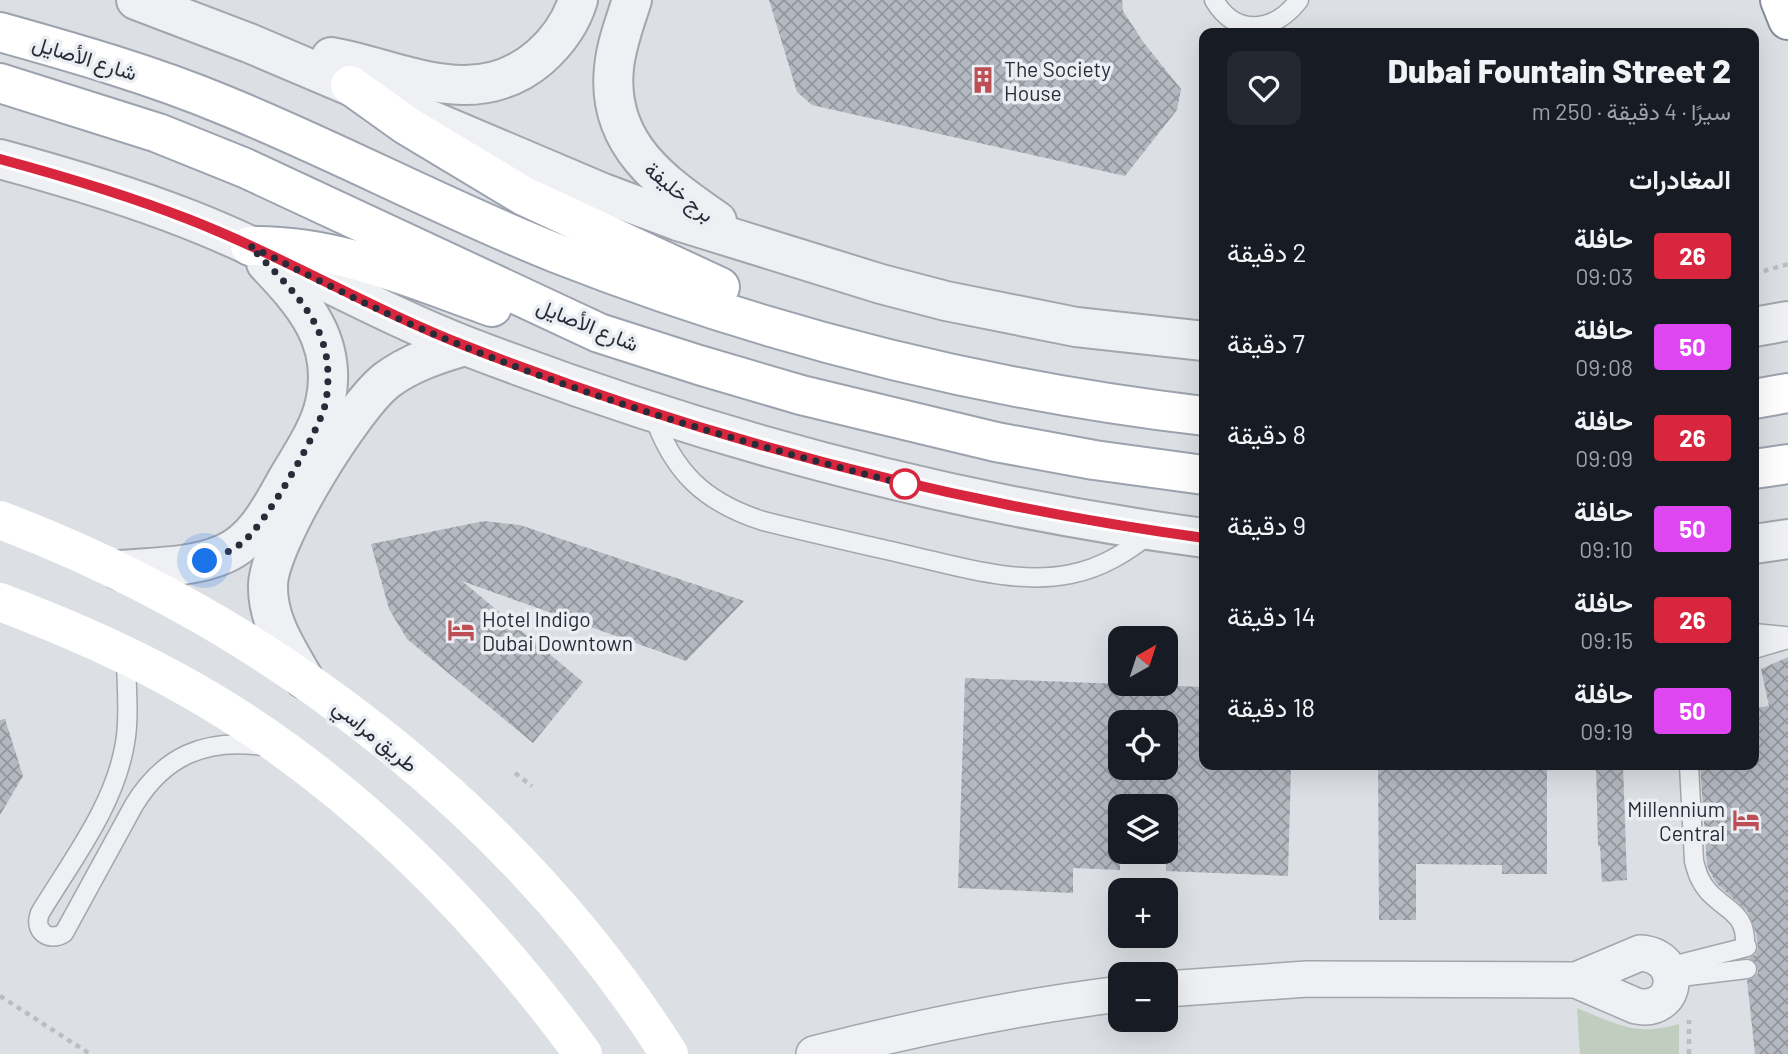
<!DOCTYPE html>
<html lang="ar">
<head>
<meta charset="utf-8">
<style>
  :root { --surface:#171b24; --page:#242831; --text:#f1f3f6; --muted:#9ea1a6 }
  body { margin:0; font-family:Barlow,Vazirmatn,sans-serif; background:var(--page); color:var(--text); direction:rtl; height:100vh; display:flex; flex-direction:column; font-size:26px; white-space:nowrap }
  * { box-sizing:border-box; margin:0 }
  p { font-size:23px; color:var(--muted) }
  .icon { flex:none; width:38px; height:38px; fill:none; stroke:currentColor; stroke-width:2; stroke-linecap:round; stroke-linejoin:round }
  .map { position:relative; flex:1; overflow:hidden; direction:ltr }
  .drawer { position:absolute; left:1199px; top:28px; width:560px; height:742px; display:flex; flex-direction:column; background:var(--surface); border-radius:14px; box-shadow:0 7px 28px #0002; direction:rtl }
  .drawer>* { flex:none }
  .badge { padding:0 14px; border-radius:5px; font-size:24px; line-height:46px }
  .needle { width:46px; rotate:39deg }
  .fabs { position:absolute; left:1108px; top:626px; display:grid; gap:14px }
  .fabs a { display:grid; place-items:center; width:70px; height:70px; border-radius:14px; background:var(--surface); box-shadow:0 7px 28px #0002; font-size:35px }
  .you { position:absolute; width:35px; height:35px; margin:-18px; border:5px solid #fff; border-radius:50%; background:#1a73e8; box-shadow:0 0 0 10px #1a73e833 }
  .map>.badge { position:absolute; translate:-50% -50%; box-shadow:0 0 0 4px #fff }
  h2 { padding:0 28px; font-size:26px; line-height:63px }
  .round { display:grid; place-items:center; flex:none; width:74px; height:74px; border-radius:14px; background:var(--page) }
  .overview { display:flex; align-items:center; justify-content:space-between; height:119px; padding:0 28px }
  h1 { font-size:33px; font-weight:800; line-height:52px }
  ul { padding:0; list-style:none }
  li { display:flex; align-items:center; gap:21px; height:91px; padding:0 28px }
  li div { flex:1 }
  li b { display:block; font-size:26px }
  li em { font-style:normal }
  li .badge { min-width:77px; font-weight:700; text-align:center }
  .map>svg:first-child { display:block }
  .green { fill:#c1cdbf }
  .building { fill:url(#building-cross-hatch); fill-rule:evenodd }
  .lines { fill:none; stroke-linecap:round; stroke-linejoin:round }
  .service-casing { stroke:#a2a6ad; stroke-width:21 }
  .minor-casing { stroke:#a2a6ad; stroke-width:38 }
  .tertiary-casing { stroke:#a2a6ad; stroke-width:42 }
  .primary-casing { stroke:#9da2af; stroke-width:42 }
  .trunk-casing { stroke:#868b99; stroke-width:42 }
  .path { stroke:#bbbdc3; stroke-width:4.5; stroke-dasharray:5 5; stroke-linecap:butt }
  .service { stroke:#eef0f3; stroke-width:18 }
  .minor { stroke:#eef0f3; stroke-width:35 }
  .tertiary { stroke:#eef0f3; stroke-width:38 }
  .secondary { stroke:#fff; stroke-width:38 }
  .primary { stroke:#fff; stroke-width:38 }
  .trunk { stroke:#fff; stroke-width:38 }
  .line-casing { stroke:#fff; stroke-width:16 }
  .line { stroke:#d7263d; stroke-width:10 }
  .walk { stroke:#282c39; stroke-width:7; stroke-dasharray:0 12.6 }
  .stop-dot { fill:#fff; stroke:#d7263d; stroke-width:3.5 }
  .labels { text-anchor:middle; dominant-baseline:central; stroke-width:7; stroke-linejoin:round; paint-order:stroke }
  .street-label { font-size:21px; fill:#282c39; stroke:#ebeef2 }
  .poi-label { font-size:21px; fill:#282c39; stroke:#ebeef2; text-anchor:start }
</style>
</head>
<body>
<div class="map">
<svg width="1788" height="1054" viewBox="0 0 1788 1054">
  <defs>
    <pattern id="building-cross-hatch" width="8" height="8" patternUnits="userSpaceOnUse" patternTransform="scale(1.75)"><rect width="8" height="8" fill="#b4b8c0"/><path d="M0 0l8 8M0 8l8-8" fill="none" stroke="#92969d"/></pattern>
  </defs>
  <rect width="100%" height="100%" fill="#dcdfe4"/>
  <path class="green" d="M1577 1008C1617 1024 1635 1037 1679 1024V1054H1580Z"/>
  <g class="building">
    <polygon points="769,0 1122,0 1123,11 1144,43 1181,89 1177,110 1125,176 812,105 797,92"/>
    <polygon points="484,521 520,525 744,601 686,661 462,581 583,682 533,743 407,639 389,609 371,544"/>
    <polygon points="1788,657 1788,1054 1755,1054 1747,980 1753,978 1758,973 1756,963 1749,958 1755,955 1758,949 1756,933 1748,912 1716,883 1707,866 1700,765 1754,765 1754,708 1769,706 1761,669"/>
    <path d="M965 678 1204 687V765H1291L1288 876 1166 871V807H1120V870L1073 868V893L958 888ZM1120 723H1166V768H1120Z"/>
    <polygon points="5,719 23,776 0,815 0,720"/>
    <polygon points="1378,765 1547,765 1547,874 1502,874 1502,865 1416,864 1416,920 1379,920"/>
    <polygon points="1596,765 1623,765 1627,880 1602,882 1600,846 1598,846"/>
  </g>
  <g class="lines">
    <defs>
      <g id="service">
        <path d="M1214 0C1236 38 1275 32 1299 0"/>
        <path d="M653 414C673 472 704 502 763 521 811 533 860 544 908 555 960 567 1018 585 1071 574 1102 568 1127 552 1151 533"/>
        <polyline points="1754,633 1785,636"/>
        <polyline points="1754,649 1788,639"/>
        <path d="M126 656C126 684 130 716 125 743 115 805 72 860 40 913 33 930 48 943 64 933L134 805C164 756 205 738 263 746"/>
        <path d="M1689 765 1694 861C1697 873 1700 882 1708 891 1727 912 1747 912 1745 947"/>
        <polyline points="1668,967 1747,947"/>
        <polyline points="1672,978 1747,969"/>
      </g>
      <g id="minor">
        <path d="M1166 989 1307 979 1576 980 1636 1006C1678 1015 1686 956 1640 953L1576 980"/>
        <path d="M814 1054C915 1028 1016 1007 1120 994"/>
      </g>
      <g id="tertiary">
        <polyline points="136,0 249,43 603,193 678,221 881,284 946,301 1076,327 1204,341"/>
        <path d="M632 0C625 22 616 45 614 68 606 144 662 183 717 221"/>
        <path d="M331 57C403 70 475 113 540 57 558 41 571 23 578 0"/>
        <path d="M0 159C63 176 127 195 188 219 283 256 371 309 466 346 705 438 950 504 1204 538"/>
        <polyline points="1754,327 1788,321"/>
        <polyline points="1754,544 1788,539"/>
        <path d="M119 570C153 567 192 568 224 554 254 541 270 510 285 483 299 458 319 431 325 403 339 342 304 303 266 263"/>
        <path d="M304 679C287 649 267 620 268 585 269 542 352 407 387 380 410 363 437 354 465 346"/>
      </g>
      <g id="primary">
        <path d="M0 32C75 53 152 75 224 105 337 151 443 208 556 253 765 335 981 390 1204 416"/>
        <polyline points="0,83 158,133 245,168 599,333 699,365 801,395 996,442 1094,460 1204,475"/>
        <polyline points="350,85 406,125 524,196 720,287"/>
        <path d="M250 246C336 244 412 279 492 307"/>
        <polyline points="1754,399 1788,393"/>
        <polyline points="1754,469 1788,464"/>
      </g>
      <polyline id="trunk" points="1780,0 1788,20"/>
    </defs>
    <use href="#service" class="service-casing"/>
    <use href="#minor" class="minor-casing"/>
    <use href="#tertiary" class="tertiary-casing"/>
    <use href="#primary" class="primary-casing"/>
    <use href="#trunk" class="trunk-casing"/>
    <g class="path">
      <polyline points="1754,274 1788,264"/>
      <polyline points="515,773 532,786"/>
      <polyline points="0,996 90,1054"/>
      <polyline points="1689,1054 1689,1020"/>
    </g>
    <use href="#service" class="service"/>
    <use href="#minor" class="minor"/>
    <use href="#tertiary" class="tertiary"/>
    <g class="secondary">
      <path d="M0 520C267 621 515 811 669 1054"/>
      <path d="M0 602C58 624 115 648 170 678 336 767 472 903 583 1054"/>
    </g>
    <use href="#primary" class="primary"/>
    <use href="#trunk" class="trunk"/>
  </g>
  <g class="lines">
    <defs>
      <path id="line" d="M0 159C63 176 127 195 188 219 283 256 371 309 466 346 705 439 950 503 1204 538"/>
    </defs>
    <use href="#line" class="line-casing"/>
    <use href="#line" class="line"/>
    <path class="walk" d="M205 561C219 556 232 551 243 542 265 525 321 429 326 401 329 382 329 361 323 343 311 304 277 275 250 246 303 272 354 299 408 323 568 393 738 442 908 485L905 484"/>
  </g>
  <defs>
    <symbol id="building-bare" viewBox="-9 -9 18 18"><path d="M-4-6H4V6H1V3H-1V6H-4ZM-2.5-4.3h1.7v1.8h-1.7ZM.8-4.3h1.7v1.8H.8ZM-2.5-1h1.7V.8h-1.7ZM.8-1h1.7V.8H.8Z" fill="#bc4f53" stroke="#ebeef2" stroke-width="2.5" paint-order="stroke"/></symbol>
    <symbol id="hotel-bare" viewBox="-9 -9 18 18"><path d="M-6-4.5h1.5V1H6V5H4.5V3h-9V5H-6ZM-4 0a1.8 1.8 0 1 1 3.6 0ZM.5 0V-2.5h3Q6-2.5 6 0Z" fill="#bc4f53" stroke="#ebeef2" stroke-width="2.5" paint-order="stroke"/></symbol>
  </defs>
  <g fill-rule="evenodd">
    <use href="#building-bare" x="964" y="61" width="38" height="38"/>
    <use href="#hotel-bare" x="442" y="611" width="38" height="38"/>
    <use href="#hotel-bare" x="1727" y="801" width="38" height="38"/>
  </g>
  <circle class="stop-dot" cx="905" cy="484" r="14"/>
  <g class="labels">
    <g class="street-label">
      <text transform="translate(85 57) rotate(17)">شارع الأصايل</text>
      <text transform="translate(680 191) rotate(39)">برج خليفة</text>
      <text transform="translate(588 324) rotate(22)">شارع الأصايل</text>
      <text transform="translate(376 735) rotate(39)">طريق مراسي</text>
    </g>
    <g class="poi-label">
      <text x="1004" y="68">The Society<tspan x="1004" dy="24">House</tspan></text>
      <text x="482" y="618">Hotel Indigo<tspan x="482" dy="24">Dubai Downtown</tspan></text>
      <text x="1725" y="808" text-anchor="end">Millennium<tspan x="1725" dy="24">Central</tspan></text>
    </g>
  </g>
</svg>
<div class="fabs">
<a><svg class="needle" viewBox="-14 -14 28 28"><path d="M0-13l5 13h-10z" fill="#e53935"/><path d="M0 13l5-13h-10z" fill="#9ea1a6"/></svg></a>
<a><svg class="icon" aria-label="locate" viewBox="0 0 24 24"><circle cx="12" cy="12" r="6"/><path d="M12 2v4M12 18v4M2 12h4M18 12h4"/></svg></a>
<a><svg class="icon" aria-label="layers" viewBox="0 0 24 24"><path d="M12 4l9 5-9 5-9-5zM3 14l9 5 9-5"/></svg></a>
<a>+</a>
<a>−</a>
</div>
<div class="you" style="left:205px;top:561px"></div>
<section class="drawer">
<div class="overview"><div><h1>Dubai Fountain Street 2</h1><p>سيرًا · 4 دقيقة · 250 m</p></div><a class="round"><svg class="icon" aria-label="heart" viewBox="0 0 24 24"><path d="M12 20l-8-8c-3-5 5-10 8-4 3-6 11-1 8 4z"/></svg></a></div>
<h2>المغادرات</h2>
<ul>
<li><span class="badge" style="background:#d7263d;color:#fff">26</span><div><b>حافلة</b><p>09:03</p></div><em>2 دقيقة</em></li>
<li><span class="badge" style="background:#de46f2;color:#fff">50</span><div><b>حافلة</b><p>09:08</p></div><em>7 دقيقة</em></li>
<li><span class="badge" style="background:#d7263d;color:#fff">26</span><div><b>حافلة</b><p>09:09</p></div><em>8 دقيقة</em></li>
<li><span class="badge" style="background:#de46f2;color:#fff">50</span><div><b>حافلة</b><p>09:10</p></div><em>9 دقيقة</em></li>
<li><span class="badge" style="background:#d7263d;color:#fff">26</span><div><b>حافلة</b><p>09:15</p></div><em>14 دقيقة</em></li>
<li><span class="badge" style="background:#de46f2;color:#fff">50</span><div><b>حافلة</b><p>09:19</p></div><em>18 دقيقة</em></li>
</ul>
</section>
</div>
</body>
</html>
